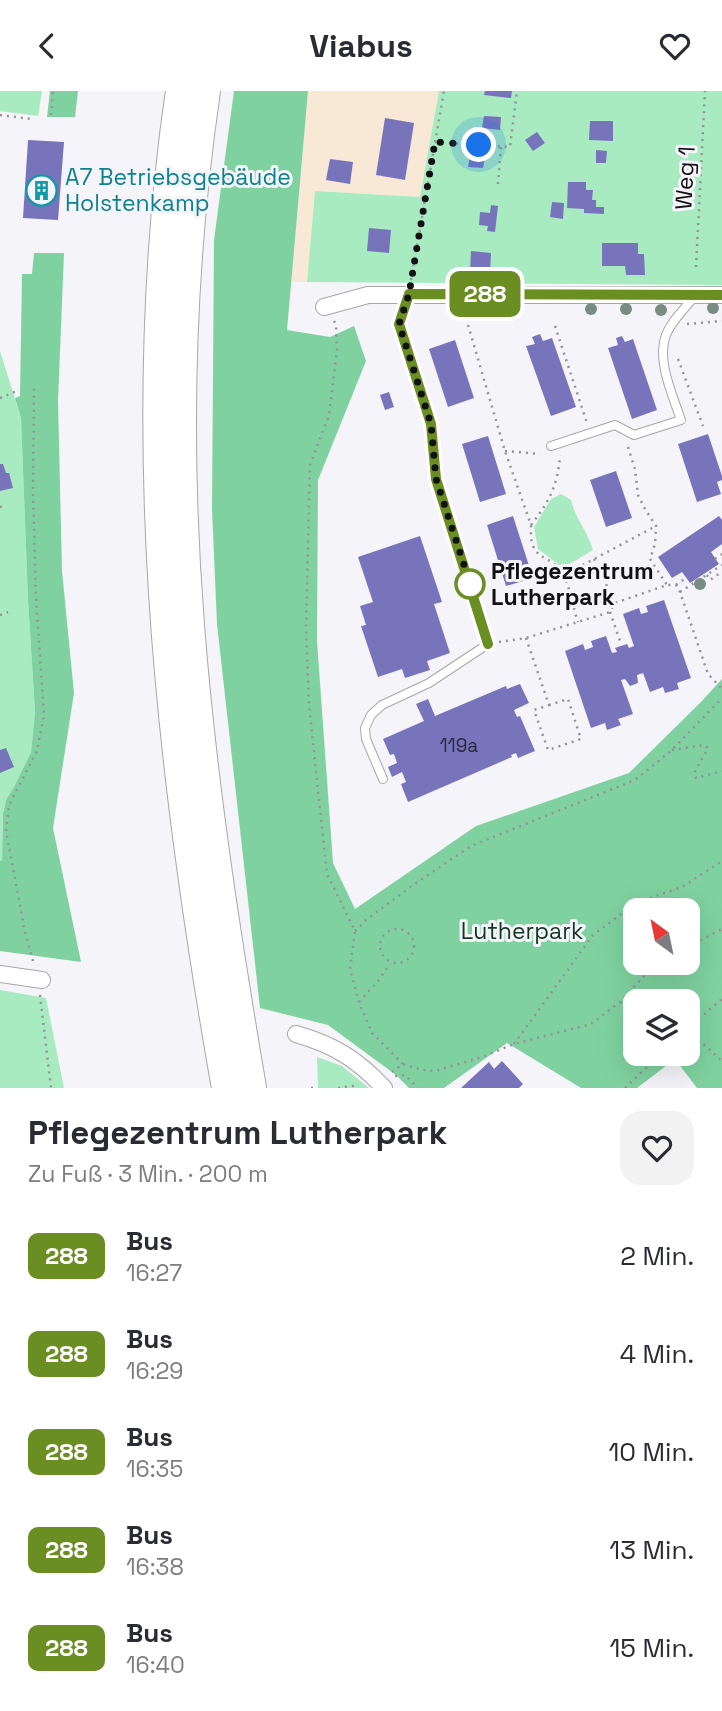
<!DOCTYPE html>
<html lang="de">
<head>
<meta charset="utf-8">
<style>
  :root { --surface:#fff; --page:#f2f2f3; --text:#2b2b33; --muted:#7c7c81 }
  body { margin:0; font-family:"Space Grotesk",sans-serif; background:var(--page); color:var(--text); height:100vh; display:flex; flex-direction:column; font-size:26px; white-space:nowrap }
  * { box-sizing:border-box; margin:0 }
  p { font-size:23px; color:var(--muted) }
  .icon { flex:none; width:38px; height:38px; fill:none; stroke:currentColor; stroke-width:2; stroke-linecap:round; stroke-linejoin:round }
  .map { position:relative; height:997px; overflow:hidden }
  .panel { display:flex; flex-direction:column; background:var(--surface); flex:1 }
  .panel>* { flex:none }
  .badge { padding:0 14px; border-radius:10px; font-size:24px; line-height:46px }
  .needle { width:46px; rotate:327deg }
  .controls { position:absolute; left:623px; top:807px; display:grid; gap:14px }
  .controls a { display:grid; place-items:center; width:77px; height:77px; border-radius:14px; background:var(--surface); box-shadow:0 7px 28px #0002; font-size:35px }
  .you { position:absolute; width:35px; height:35px; margin:-18px; border:5px solid #fff; border-radius:50%; background:#1a73e8; box-shadow:0 0 0 10px #1a73e833 }
  .map>.badge { position:absolute; translate:-50% -50%; box-shadow:0 0 0 4px #fff }
  .round { display:grid; place-items:center; flex:none; width:74px; height:74px; border-radius:21px; background:var(--page) }
  .head { display:flex; align-items:center; justify-content:space-between; height:119px; padding:0 28px }
  h1 { font-size:33px; font-weight:800; line-height:52px }
  ul { padding:0; list-style:none }
  li { display:flex; align-items:center; gap:21px; height:98px; padding:0 28px }
  li div { flex:1 }
  li b { display:block; font-size:26px }
  li em { font-style:normal }
  li .badge { min-width:77px; font-weight:700; text-align:center }
  header { display:flex; justify-content:space-between; align-items:center; height:91px; padding:0 28px; background:var(--surface); font-size:32px; font-weight:800 }
  .map>svg:first-child { display:block }
  .commercial { fill:#f8e8d6 }
  .green { fill:#a8ebc0 }
  .forest { fill:#7fd29f; fill-rule:evenodd }
  .building { fill:#7874bc }
  .lines { fill:none; stroke-linecap:round; stroke-linejoin:round }
  .lane-casing { stroke:#a7a7ab; stroke-width:10 }
  .street-casing { stroke:#a7a7ab; stroke-width:18 }
  .highway-casing { stroke:#a7a7ab; stroke-width:32 }
  .path { stroke:#949497; stroke-width:2.5; stroke-dasharray:2 5; stroke-linecap:butt }
  .lane { stroke:#fff; stroke-width:8 }
  .street { stroke:#fff; stroke-width:16 }
  .highway { stroke:#fff; stroke-width:30 }
  .tree { fill:#798c83 }
  .line-casing { stroke:#fff; stroke-width:16 }
  .line { stroke:#6b8e23; stroke-width:10 }
  .walk { stroke:#111113; stroke-width:7; stroke-dasharray:0 12.6 }
  .stop-dot { fill:#fff; stroke:#6b8e23; stroke-width:3.5 }
  .labels { text-anchor:middle; dominant-baseline:central; stroke-width:6; stroke-linejoin:round; paint-order:stroke }
  .number-label { font-size:19px; fill:#2b2a3d }
  .culture-label { font-size:23px; fill:#0d838f; stroke:#f4f4f9; text-anchor:start }
  .street-label { font-size:23px; fill:#111113; stroke:#f4f4f9 }
  .stop-label { font-size:23px; font-weight:bold; fill:#111113; stroke:#f4f4f9; text-anchor:start }
  .park-label { font-size:23px; fill:#143723; stroke:#f4f4f9 }
</style>
</head>
<body>
<header><svg class="icon" aria-label="back" viewBox="0 0 24 24"><path d="M15 5l-7 7 7 7"/></svg>Viabus<svg class="icon" aria-label="heart" viewBox="0 0 24 24"><path d="M12 20l-8-8c-3-5 5-10 8-4 3-6 11-1 8 4z"/></svg></header>
<div class="map">
<svg width="722" height="997" viewBox="0 0 722 997">
  <rect width="100%" height="100%" fill="#f4f4f9"/>
  <polygon class="commercial" points="308,0 439,0 421,106 315,100 307,191 291,191"/>
  <g class="green">
    <polygon points="0,0 42,0 38,25 0,20"/>
    <polygon points="439,0 722,0 722,194 307,191 315,100 420,106"/>
    <polygon points="0,260 21,327 28,509 35,621 31,661 14,696 6,709 3,722 2,769 0,770"/>
    <path d="M561 403 571 409C575 427 588 441 593 459L563 477 538 458 534 436 551 408Z"/>
    <polygon points="0,899 46,907 64,997 0,997"/>
    <polygon points="317,966 342,975 369,997 318,997"/>
  </g>
  <g class="forest">
    <polygon points="50,0 78,0 75,26 47,26"/>
    <path d="M234 0H308L287 239 330 246 354 235 366 270 318 389 317 550 333 772 355 818 476 735 629 682 701 611 722 588V997H697L675 968 637 997H581L507 952 444 997H409L396 984 328 934 260 917 217 533 212 418 214 149ZM688 819V872H635V819ZM688 910V962H635V910Z"/>
    <polygon points="34,162 64,162 58,310 62,480 74,602 53,737 81,871 0,860 0,770 2,769 3,722 6,709 14,696 31,661 35,621 28,509 21,327 15,307 20,305 22,183 32,183"/>
  </g>
  <g class="building">
    <polygon points="485,0 512,0 511,7 484,4"/>
    <polygon points="484,25 501,26 500,39 482,37"/>
    <polygon points="385,27 414,32 405,89 376,84"/>
    <polygon points="590,30 613,30 613,50 589,49"/>
    <polygon points="537,41 545,52 533,60 525,49"/>
    <polygon points="28,49 64,51 58,129 23,127"/>
    <polygon points="596,59 607,60 606,72 596,72"/>
    <polygon points="470,64 485,66 483,77 468,76"/>
    <polygon points="330,68 353,71 350,93 326,89"/>
    <polygon points="568,91 586,91 586,99 593,99 592,109 596,109 596,116 604,116 604,123 584,122 584,118 567,117"/>
    <polygon points="552,111 564,112 563,128 550,126"/>
    <polygon points="491,114 498,115 495,141 487,140 488,135 479,134 480,121 490,122"/>
    <polygon points="369,137 391,139 389,162 367,160"/>
    <polygon points="602,152 638,152 638,163 644,163 645,184 626,184 625,175 602,175"/>
    <polygon points="471,160 491,162 490,183 470,181"/>
    <polygon points="540,243 543,250 552,247 576,316 551,325 526,255 535,253 532,246"/>
    <polygon points="622,245 625,251 633,248 657,319 632,328 608,257 618,254 616,247"/>
    <polygon points="455,249 474,307 448,316 429,258"/>
    <polygon points="389,301 394,316 385,319 380,304"/>
    <polygon points="708,343 722,385 722,389 717,391 721,403 697,411 678,353"/>
    <polygon points="488,345 506,403 480,411 462,353"/>
    <polygon points="0,373 3,373 6,382 9,382 13,397 0,400"/>
    <polygon points="616,380 632,427 606,436 590,389"/>
    <polygon points="513,425 533,487 506,495 487,434"/>
    <polygon points="719,425 722,429 722,453 711,461 719,473 690,492 682,481 672,487 658,466"/>
    <polygon points="420,445 442,511 434,513 450,562 427,570 430,579 405,587 402,578 378,586 361,535 366,534 360,515 373,511 358,466"/>
    <polygon points="664,509 691,587 677,592 679,598 665,602 663,596 650,601 643,582 637,584 638,592 630,595 625,588 621,589 633,623 618,628 621,634 607,639 605,632 591,637 565,560 583,553 585,559 593,556 591,550 606,545 612,562 617,561 615,557 627,553 629,557 634,555 623,523 639,517 641,523 648,521 646,515"/>
    <polygon points="520,593 529,612 514,619 517,626 520,625 535,660 518,667 516,662 511,664 512,666 408,711 401,693 406,691 402,681 392,686 388,676 397,672 394,663 390,664 383,648 424,630 416,613 428,608 435,625 506,595 507,598"/>
    <polygon points="6,657 14,676 0,682 0,659"/>
    <polygon points="502,970 523,993 519,997 461,997 489,971 494,978"/>
  </g>
  <g class="lines">
    <defs>
      <g id="lane">
        <path d="M551 355 615 334 634 344 681 329C673 305 656 269 666 244 672 229 686 216 696 204"/>
        <polyline points="383,688 366,648 365,637 371,624 382,614 429,592 488,553 436,388 431,333 399,233 409,203"/>
      </g>
      <g id="street">
        <polyline points="324,216 368,204 722,204"/>
        <polyline points="0,883 42,889"/>
        <path d="M296 943C334 954 357 968 384 997"/>
      </g>
      <g id="highway">
        <path d="M181 0C132 332 169 669 227 997"/>
        <path d="M205 0C179 176 175 357 189 534 201 690 225 844 251 997"/>
      </g>
    </defs>
    <use href="#lane" class="lane-casing"/>
    <use href="#street" class="street-casing"/>
    <use href="#highway" class="highway-casing"/>
    <g class="path">
      <polyline points="0,24 31,28"/>
      <polyline points="51,24 53,0"/>
      <polyline points="435,51 510,56 517,0"/>
      <polyline points="498,93 501,56"/>
      <polyline points="696,176 705,0"/>
      <polyline points="411,189 444,0"/>
      <polyline points="334,230 336,234 337,259 329,324 310,374 306,539 309,613 315,671 327,783 355,840 350,878 359,911 372,942 403,973"/>
      <polyline points="687,233 722,230"/>
      <path d="M468 234 505 360 531 434C529 473 548 460 562 482 570 494 573 517 578 531"/>
      <polyline points="555,235 587,332"/>
      <polyline points="678,268 703,335"/>
      <polyline points="0,307 17,300"/>
      <polyline points="628,356 635,378 638,404 645,418 656,435 655,453 650,468 667,494"/>
      <polyline points="505,360 540,363"/>
      <polyline points="0,416 6,414"/>
      <path d="M531 434C549 411 558 394 560 364"/>
      <polyline points="594,468 615,512"/>
      <polyline points="715,468 722,463"/>
      <polyline points="564,484 656,435"/>
      <polyline points="707,484 710,489 720,482 722,484"/>
      <polyline points="676,494 686,487"/>
      <polyline points="680,501 722,474"/>
      <polyline points="610,521 620,550"/>
      <polyline points="0,524 8,521"/>
      <polyline points="526,547 549,614 534,619 548,659 581,648 568,608 549,614"/>
      <polyline points="499,551 526,547 610,521 615,512 667,494 676,494 680,501 708,583 722,598"/>
      <polyline points="672,659 704,654 708,657 694,682 696,687 722,680"/>
      <circle cx="397" cy="855" r="17"/>
      <polyline points="355,840 366,829 416,792 471,755 635,689 671,660 722,607"/>
      <polyline points="688,856 722,838"/>
      <polyline points="33,870 25,841 6,740 9,714 37,660 44,624 36,507 33,402 34,297"/>
      <polyline points="40,904 51,997"/>
      <polyline points="359,911 379,889 390,873"/>
      <polyline points="620,911 635,917"/>
      <polyline points="688,937 722,908"/>
      <polyline points="688,939 722,970"/>
      <polyline points="514,953 593,844 636,812 682,796 722,770"/>
      <polyline points="392,981 403,973 422,979 435,980 482,966 514,953 591,933 620,911 654,874 658,872"/>
      <polyline points="395,985 405,984 418,997"/>
      <polyline points="311,997 317,997"/>
      <polyline points="338,997 359,994"/>
      <polyline points="625,997 662,962"/>
    </g>
    <use href="#lane" class="lane"/>
    <use href="#street" class="street"/>
    <use href="#highway" class="highway"/>
  </g>
  <g class="tree">
    <circle cx="713" cy="217" r="6"/>
    <circle cx="591" cy="218" r="6"/>
    <circle cx="626" cy="218" r="6"/>
    <circle cx="661" cy="219" r="6"/>
    <circle cx="700" cy="493" r="6"/>
  </g>
  <g class="lines">
    <defs>
      <polyline id="line" points="488,553 436,388 431,333 399,233 409,203 722,204"/>
    </defs>
    <use href="#line" class="line-casing"/>
    <use href="#line" class="line"/>
    <polyline class="walk" points="470,493 471,495 436,388 431,333 399,233 409,203 435,51 479,54"/>
  </g>
  <defs>
    <symbol id="building-ring" viewBox="-11 -11 22 22"><circle r="9.5" fill="#f4f4f9" stroke="#0f9aa8" stroke-width="1.5"/><path d="M-4-6H4V6H1V3H-1V6H-4ZM-2.5-4.3h1.7v1.8h-1.7ZM.8-4.3h1.7v1.8H.8ZM-2.5-1h1.7V.8h-1.7ZM.8-1h1.7V.8H.8Z" fill="#0f9aa8"/></symbol>
  </defs>
  <g fill-rule="evenodd">
    <use href="#building-ring" x="24" y="82" width="35" height="35"/>
  </g>
  <circle class="stop-dot" cx="470" cy="493" r="14"/>
  <g class="labels">
    <g class="number-label">
      <text x="459" y="654">119a</text>
    </g>
    <g class="culture-label">
      <text x="65" y="86">A7 Betriebsgebäude<tspan x="65" dy="26">Holstenkamp</tspan></text>
    </g>
    <g class="street-label">
      <text transform="translate(685 87) rotate(-87)">Weg 1</text>
    </g>
    <g class="stop-label">
      <text x="491" y="480">Pflegezentrum<tspan x="491" dy="26">Lutherpark</tspan></text>
    </g>
    <g class="park-label">
      <text x="522" y="840">Lutherpark</text>
    </g>
  </g>
</svg>
<div class="controls">
<a><svg class="needle" viewBox="-14 -14 28 28"><path d="M0-13l5 13h-10z" fill="#e53935"/><path d="M0 13l5-13h-10z" fill="#7c7c81"/></svg></a>
<a><svg class="icon" aria-label="layers" viewBox="0 0 24 24"><path d="M12 4l9 5-9 5-9-5zM3 14l9 5 9-5"/></svg></a>
</div>
<div class="you" style="left:479px;top:54px"></div>
<b class="badge" style="left:485px;top:203px;background:#6b8e23;color:#fff">288</b>
</div>
<section class="panel">
<div class="head"><div><h1>Pflegezentrum Lutherpark</h1><p>Zu Fuß · 3 Min. · 200 m</p></div><a class="round"><svg class="icon" aria-label="heart" viewBox="0 0 24 24"><path d="M12 20l-8-8c-3-5 5-10 8-4 3-6 11-1 8 4z"/></svg></a></div>
<ul>
<li><span class="badge" style="background:#6b8e23;color:#fff">288</span><div><b>Bus</b><p>16:27</p></div><em>2 Min.</em></li>
<li><span class="badge" style="background:#6b8e23;color:#fff">288</span><div><b>Bus</b><p>16:29</p></div><em>4 Min.</em></li>
<li><span class="badge" style="background:#6b8e23;color:#fff">288</span><div><b>Bus</b><p>16:35</p></div><em>10 Min.</em></li>
<li><span class="badge" style="background:#6b8e23;color:#fff">288</span><div><b>Bus</b><p>16:38</p></div><em>13 Min.</em></li>
<li><span class="badge" style="background:#6b8e23;color:#fff">288</span><div><b>Bus</b><p>16:40</p></div><em>15 Min.</em></li>
</ul>
</section>
</body>
</html>
